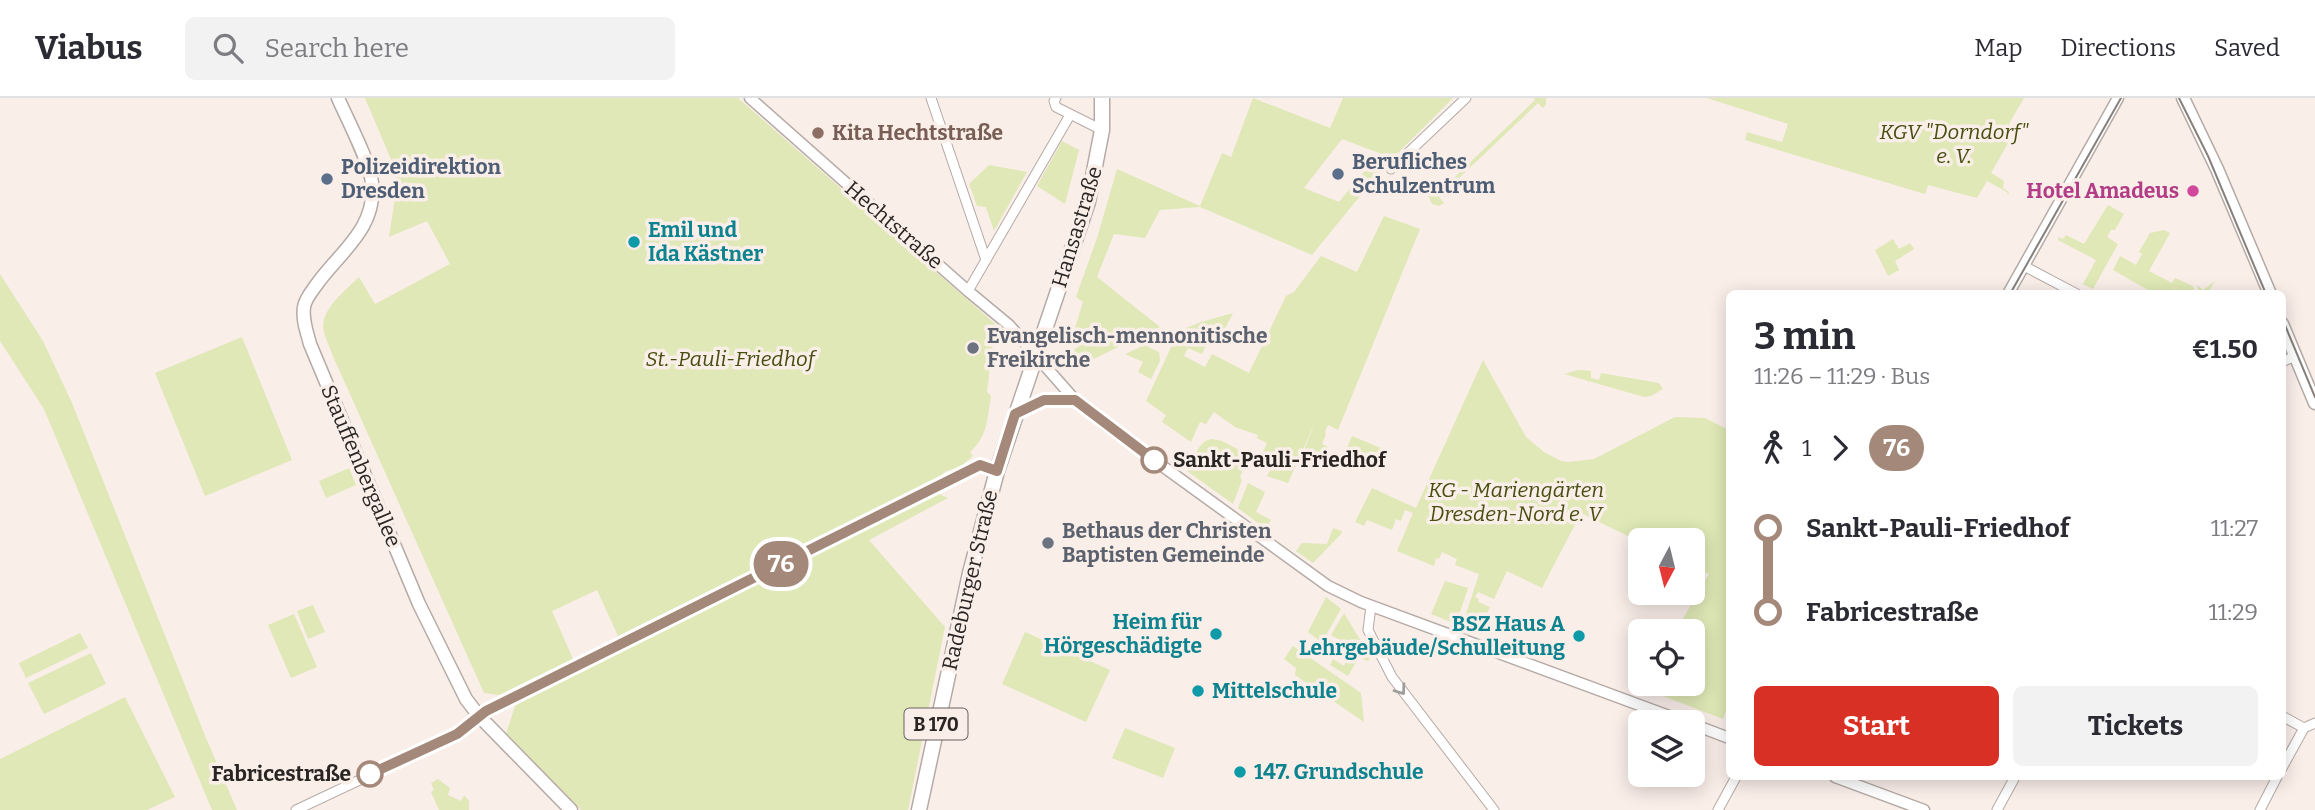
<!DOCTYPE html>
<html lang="en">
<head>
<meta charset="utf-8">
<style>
  :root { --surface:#fff; --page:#f2f2f3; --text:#2b2b33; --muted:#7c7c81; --line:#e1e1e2; --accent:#d93025 }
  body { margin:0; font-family:Bitter,serif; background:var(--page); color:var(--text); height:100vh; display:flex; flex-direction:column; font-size:26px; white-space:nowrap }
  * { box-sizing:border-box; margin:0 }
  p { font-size:23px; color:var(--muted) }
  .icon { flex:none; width:38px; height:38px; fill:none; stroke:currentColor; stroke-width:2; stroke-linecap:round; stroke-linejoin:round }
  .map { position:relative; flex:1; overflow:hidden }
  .details { position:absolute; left:1726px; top:192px; width:560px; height:490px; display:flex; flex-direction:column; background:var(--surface); border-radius:10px; box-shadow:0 4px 18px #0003 }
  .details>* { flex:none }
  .badge { padding:0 14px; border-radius:23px; font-size:24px; line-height:46px }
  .needle { width:46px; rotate:187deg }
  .tools { position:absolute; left:1628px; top:430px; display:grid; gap:14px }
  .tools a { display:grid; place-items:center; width:77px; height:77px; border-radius:10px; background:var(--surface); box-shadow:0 4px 18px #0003; font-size:35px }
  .map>.badge { position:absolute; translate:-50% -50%; box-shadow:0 0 0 4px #fff }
  .legs { display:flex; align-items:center; gap:10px; height:77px; padding:0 28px; font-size:23px }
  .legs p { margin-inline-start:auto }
  .head { display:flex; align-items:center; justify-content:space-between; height:119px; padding:0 28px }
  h1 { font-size:38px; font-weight:700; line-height:52px }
  .button { display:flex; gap:14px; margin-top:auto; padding:14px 28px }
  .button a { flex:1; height:80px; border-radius:10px; background:var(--accent); color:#fff; font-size:28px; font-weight:700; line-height:80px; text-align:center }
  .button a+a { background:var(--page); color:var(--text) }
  ul { padding:0 28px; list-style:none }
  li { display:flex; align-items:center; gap:24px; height:84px; font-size:26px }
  li i { display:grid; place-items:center; width:10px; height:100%; margin:0 9px; background:currentColor }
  li i::after { content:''; width:18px; height:18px; margin:-9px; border:5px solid; border-radius:50%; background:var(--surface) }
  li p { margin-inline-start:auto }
  li:first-child i { background:linear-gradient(#0000 50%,currentColor 0) }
  li:last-child i { background:linear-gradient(currentColor 50%,#0000 0) }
  header { display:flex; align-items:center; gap:42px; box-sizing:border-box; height:98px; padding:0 35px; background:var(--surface); border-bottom:2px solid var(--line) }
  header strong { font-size:33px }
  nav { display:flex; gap:38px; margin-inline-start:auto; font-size:24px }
  .search { width:490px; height:63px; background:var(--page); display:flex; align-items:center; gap:18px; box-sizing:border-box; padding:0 24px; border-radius:10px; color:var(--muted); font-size:26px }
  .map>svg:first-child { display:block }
  .green { fill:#dfe8b6 }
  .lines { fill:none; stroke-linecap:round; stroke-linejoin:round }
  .minor-casing { stroke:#b5aaa5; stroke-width:11 }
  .tertiary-casing { stroke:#b5aaa5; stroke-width:13 }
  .secondary-casing { stroke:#b5aaa5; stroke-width:15 }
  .primary-casing { stroke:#b5aaa5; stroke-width:17 }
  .minor { stroke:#fff; stroke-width:9 }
  .tertiary { stroke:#fff; stroke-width:10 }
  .secondary { stroke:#fff; stroke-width:12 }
  .primary { stroke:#fff; stroke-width:14 }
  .tram { stroke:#87807c; stroke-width:2 }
  .oneway { stroke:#9f9d9c }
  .line-1-casing { stroke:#fff; stroke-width:16 }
  .line-1 { stroke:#a4897a; stroke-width:10 }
  .education-dot { fill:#8d6e63; stroke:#faeee9; stroke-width:2.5 }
  .service-dot { fill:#5c6f8a; stroke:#faeee9; stroke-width:2.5 }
  .hotel-dot { fill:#d1479c; stroke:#faeee9; stroke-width:2.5 }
  .culture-dot { fill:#0f9aa8; stroke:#faeee9; stroke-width:2.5 }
  .worship-dot { fill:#6b7280; stroke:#faeee9; stroke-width:2.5 }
  .stop-1-dot { fill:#fff; stroke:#a4897a; stroke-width:3.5 }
  .labels { text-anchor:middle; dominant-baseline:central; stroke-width:7; stroke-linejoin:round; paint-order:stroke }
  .shield { fill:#faeee9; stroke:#68615e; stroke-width:2 }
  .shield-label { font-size:19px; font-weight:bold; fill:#292523 }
  .park-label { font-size:21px; font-style:italic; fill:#474e10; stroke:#faeee9 }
  .education-label { font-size:21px; font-weight:bold; fill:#785e54; stroke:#faeee9; text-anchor:start }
  .service-label { font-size:21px; font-weight:bold; fill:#4e5e75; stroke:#faeee9; text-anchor:start }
  .hotel-label { font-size:21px; font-weight:bold; fill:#b23c85; stroke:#faeee9; text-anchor:end }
  .street-label { font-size:21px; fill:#292523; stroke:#faeee9 }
  .culture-label { font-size:21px; font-weight:bold; fill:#0d838f; stroke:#faeee9; text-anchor:start }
  .worship-label { font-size:21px; font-weight:bold; fill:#5b616d; stroke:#faeee9; text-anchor:start }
  .stop-label { font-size:21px; font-weight:bold; fill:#292523; stroke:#faeee9; text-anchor:start }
</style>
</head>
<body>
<header>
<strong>Viabus</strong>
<div class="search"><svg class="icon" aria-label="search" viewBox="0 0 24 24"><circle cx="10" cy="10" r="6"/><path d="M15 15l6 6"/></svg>Search here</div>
<nav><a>Map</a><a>Directions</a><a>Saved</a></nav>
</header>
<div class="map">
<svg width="2315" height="712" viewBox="0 0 2315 712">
  <rect width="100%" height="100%" fill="#faeee9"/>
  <g class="green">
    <path d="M365 0H738L1001 231 1003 234 1000 239 993 240 992 258H995L994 269H990L987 294 991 298C987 321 988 338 970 354L973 358 960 369 946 373 940 378 618 538 597 492 552 513 573 561 499 597 484 595 332 256C329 247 324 237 323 229 323 209 346 192 359 179L375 206 450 166 427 123 389 139 397 86 393 66Z"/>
    <polygon points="1253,0 1330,30 1343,0 1453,0 1389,64 1379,55 1342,41 1304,90 1339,104 1373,63 1383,70 1312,157 1200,109 1160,112 1145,140 1114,136 1097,179 1160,229 1081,267 1074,252 1078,249 1075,230 1083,204 1076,199 1097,140 1117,71 1200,108 1222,55 1231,59"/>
    <polygon points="1534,0 1546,0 1546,6 1543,10 1538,5 1439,99 1444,105 1439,108 1432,106 1428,98 1431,92 1437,96 1535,2"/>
    <polygon points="1707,0 2024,0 2010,24 2009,32 2014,35 1991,75 2004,83 2003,90 2009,94 2008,97 2007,94 1987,83 1977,100 1928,87 1925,96 1745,42 1747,34 1782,44 1788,26"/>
    <polygon points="1062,43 1079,52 1065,106 1037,88"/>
    <polygon points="989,67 1027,74 994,133 986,109 977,108 969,86"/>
    <polygon points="2108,107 2124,116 2115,132 2111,132 2107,139 2118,146 2093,191 2083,186 2096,162 2058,142 2059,139 2063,141 2066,137 2084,146"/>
    <polygon points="1384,118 1420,131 1338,332 1328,327 1325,334 1326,336 1322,346 1328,349 1325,362 1304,352 1316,322 1288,385 1267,378 1271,371 1266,367 1268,362 1261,358 1267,345 1257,340 1258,337 1235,329 1214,314 1206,326 1200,324 1191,344 1162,324 1166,317 1146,303 1174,243 1179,245 1183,236 1179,233 1201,224 1233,215 1216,248 1207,245 1202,256 1188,250 1184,258 1205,269 1212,256 1249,275 1286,198 1294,194 1321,158 1357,174"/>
    <polygon points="2164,132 2170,135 2149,173 2172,185 2175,180 2193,188 2195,195 2198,194 2197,187 2203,192 2215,183 2207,196 2177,196 2178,193 2174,191 2172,196 2155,196 2113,172 2120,158 2136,167 2142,156 2139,154 2150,135"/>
    <polygon points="1893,141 1899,151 1910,145 1914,151 1895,163 1899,172 1888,178 1875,152"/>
    <polygon points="0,176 43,243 72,305 206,640 237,712 212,712 44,311 0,243"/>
    <polygon points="242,239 292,362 205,398 155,275"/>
    <polygon points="1147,246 1150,250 1159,254 1160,263 1151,281 1138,274 1143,264 1125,256"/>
    <polygon points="1483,262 1526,339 1544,354 1561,363 1570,364 1594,361 1675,319 1705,320 1729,332 1729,591 1726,597 1729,599 1729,606 1723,621 1642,590 1644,586 1692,586 1692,534 1675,534 1709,476 1692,468 1692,443 1640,444 1581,415 1542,490 1507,473 1494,501 1478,494 1475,499 1479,501 1478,504 1490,509 1480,530 1474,532 1462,528 1479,476 1455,467 1457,461 1442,454 1439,461 1436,460 1434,468 1397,453 1413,415 1405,412 1401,423 1396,421 1392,432 1367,422 1364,428 1355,424 1372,390 1416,410"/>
    <polygon points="1578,272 1591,273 1591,280 1599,282 1601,275 1659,285 1663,291 1651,298 1644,299 1564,276"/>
    <polygon points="1352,338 1388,353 1383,366 1347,350"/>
    <path d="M1211 341 1222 343 1249 357 1240 379 1242 382 1233 406 1187 373C1193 361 1198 344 1211 341Z"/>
    <polygon points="349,370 356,387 326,400 319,383"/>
    <polygon points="1248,385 1265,394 1256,414 1271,422 1266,431 1238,410"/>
    <polygon points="939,396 948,400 869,442 945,529 908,712 581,712 506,636 516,605"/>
    <polygon points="1333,430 1342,433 1341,436 1313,465 1296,453 1302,445 1327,446"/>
    <polygon points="1445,483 1468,490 1456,526 1431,516"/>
    <polygon points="1326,499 1341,511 1319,549 1314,546 1317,541 1308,534"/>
    <polygon points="313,507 325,534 308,541 297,513"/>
    <polygon points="1344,515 1371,560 1367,563 1359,559 1348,578 1330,567 1333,561 1344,568 1354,550 1331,537"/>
    <polygon points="294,516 317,569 291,580 268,527"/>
    <polygon points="1025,534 1110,572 1086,624 1002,586"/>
    <polygon points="80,535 88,550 26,580 19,565"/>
    <polygon points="1293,548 1361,595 1364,624 1295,577 1296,570 1284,561"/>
    <polygon points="91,555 106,586 44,616 28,585"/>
    <polygon points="125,599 175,699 147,712 0,712 0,661"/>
    <polygon points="1125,630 1175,650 1163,680 1112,660"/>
    <polygon points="438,681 450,690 448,697 461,703 464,697 469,703 469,712 439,712 431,694 434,692 431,685"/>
  </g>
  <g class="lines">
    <defs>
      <g id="minor">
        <polyline points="931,0 986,162"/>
        <polyline points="1056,0 1054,3 1056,9 1102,32"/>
        <polyline points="1391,71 1466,0"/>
        <polyline points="2024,168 2077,196"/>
        <polyline points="968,193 1070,17"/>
        <polyline points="2282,264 2295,258"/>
        <polyline points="1371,508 1368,532 1392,579 1494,712"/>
        <polyline points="2282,618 2304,630"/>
        <polyline points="2282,670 2304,630 2315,625"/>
        <polyline points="296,712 457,636 486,613 980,367 997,373"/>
        <polyline points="1718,712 1736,679"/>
        <polyline points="1997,712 2015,679"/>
        <polyline points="2260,712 2277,679"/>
      </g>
      <g id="tertiary">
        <polyline points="750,0 968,193 1009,227 1075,302 1103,325 1328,488 1361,504 1688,625"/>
        <polyline points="2008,196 2118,0"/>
        <polyline points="1015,316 1044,302 1075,302"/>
        <polyline points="1692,626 1729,640"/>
        <polyline points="1835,679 1924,712"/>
      </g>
      <g id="secondary">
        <path d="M338 0C347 21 370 64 372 85 377 130 340 154 317 186 312 193 305 201 304 209 302 222 307 234 310 246L419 506 466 601 479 618 571 712"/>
        <polyline points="2183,0 2217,71 2270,196"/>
        <polyline points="2282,226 2315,305"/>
      </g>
      <polyline id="primary" points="919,712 970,475 997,373 1088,104 1102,32 1102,0"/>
    </defs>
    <use href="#minor" class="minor-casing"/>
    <use href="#tertiary" class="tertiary-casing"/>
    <use href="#secondary" class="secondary-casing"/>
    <use href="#primary" class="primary-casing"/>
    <use href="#minor" class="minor"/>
    <use href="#tertiary" class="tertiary"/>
    <use href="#secondary" class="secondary"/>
    <use href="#primary" class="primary"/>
    <g class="tram">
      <polyline points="2179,0 2208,58 2266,196"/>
      <polyline points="2010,196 2121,0"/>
      <polyline points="2282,220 2315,299"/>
    </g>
  </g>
  <defs><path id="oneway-chevron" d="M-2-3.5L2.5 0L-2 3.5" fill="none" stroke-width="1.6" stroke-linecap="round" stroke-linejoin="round" transform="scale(1.75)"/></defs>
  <use class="oneway" href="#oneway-chevron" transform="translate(1401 592) rotate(54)"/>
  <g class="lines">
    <defs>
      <polyline id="line-1" points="370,676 457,636 486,613 980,367 997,373 1015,316 1044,302 1075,302 1154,362"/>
    </defs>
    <use href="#line-1" class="line-1-casing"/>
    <use href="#line-1" class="line-1"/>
  </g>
  <circle class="education-dot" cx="818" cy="35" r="7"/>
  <g class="service-dot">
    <circle cx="1338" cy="76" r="7"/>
    <circle cx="327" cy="81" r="7"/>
  </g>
  <circle class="hotel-dot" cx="2193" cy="93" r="7"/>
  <g class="culture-dot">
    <circle cx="634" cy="144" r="7"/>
    <circle cx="1216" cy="536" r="7"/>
    <circle cx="1579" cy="538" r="7"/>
    <circle cx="1198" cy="593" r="7"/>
    <circle cx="1240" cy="674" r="7"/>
  </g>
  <g class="worship-dot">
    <circle cx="973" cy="250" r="7"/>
    <circle cx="1048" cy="445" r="7"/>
  </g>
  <g class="stop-1-dot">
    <circle cx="1154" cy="362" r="12"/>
    <circle cx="370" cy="676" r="12"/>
  </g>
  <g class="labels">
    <rect class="shield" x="904.5" y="610.5" width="63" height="31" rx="5"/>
    <g class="shield-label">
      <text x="936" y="626">B 170</text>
    </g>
    <g class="park-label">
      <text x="1954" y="34">KGV "Dorndorf"<tspan x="1954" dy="24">e. V.</tspan></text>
      <text x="730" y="261">St.-Pauli-Friedhof</text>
      <text x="1516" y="392">KG - Mariengärten<tspan x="1516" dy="24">Dresden-Nord e. V</tspan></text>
    </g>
    <g class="education-label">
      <text x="832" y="35">Kita Hechtstraße</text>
    </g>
    <g class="service-label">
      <text x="1352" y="64">Berufliches<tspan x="1352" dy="24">Schulzentrum</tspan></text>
      <text x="341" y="69">Polizeidirektion<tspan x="341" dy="24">Dresden</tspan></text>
    </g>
    <g class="hotel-label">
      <text x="2179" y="93">Hotel Amadeus</text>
    </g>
    <g class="street-label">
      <text transform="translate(894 127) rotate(41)">Hechtstraße</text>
      <text transform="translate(1077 129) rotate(-73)">Hansastraße</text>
      <text transform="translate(361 368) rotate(67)">Stauffenbergallee</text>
      <text transform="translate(970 482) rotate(-77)">Radeburger Straße</text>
    </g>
    <g class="culture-label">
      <text x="648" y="132">Emil und<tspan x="648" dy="24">Ida Kästner</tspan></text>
      <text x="1202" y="524" text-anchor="end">Heim für<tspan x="1202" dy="24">Hörgeschädigte</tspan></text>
      <text x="1565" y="526" text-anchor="end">BSZ Haus A<tspan x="1565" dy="24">Lehrgebäude/Schulleitung</tspan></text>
      <text x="1212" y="593">Mittelschule</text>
      <text x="1254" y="674">147. Grundschule</text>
    </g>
    <g class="worship-label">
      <text x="987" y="238">Evangelisch-mennonitische<tspan x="987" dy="24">Freikirche</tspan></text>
      <text x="1062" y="433">Bethaus der Christen<tspan x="1062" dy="24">Baptisten Gemeinde</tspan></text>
    </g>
    <g class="stop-label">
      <text x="1173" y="362">Sankt-Pauli-Friedhof</text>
      <text x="351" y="676" text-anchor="end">Fabricestraße</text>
    </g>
  </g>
</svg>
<div class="tools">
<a><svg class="needle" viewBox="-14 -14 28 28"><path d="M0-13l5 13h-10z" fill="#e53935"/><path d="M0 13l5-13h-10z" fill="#7c7c81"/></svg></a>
<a><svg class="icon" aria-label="locate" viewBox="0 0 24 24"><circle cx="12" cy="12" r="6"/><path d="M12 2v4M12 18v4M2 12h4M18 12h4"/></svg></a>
<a><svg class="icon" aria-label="layers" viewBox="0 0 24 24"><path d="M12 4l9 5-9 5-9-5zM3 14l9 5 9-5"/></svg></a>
</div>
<b class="badge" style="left:781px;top:466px;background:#a4897a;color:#fff">76</b>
<section class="details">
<div class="head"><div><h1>3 min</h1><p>11:26 – 11:29 · Bus</p></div><b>€1.50</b></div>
<div class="legs"><svg class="icon" aria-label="walk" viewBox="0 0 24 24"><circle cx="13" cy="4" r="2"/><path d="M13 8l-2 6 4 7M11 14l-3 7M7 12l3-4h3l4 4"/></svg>1<svg class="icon" aria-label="forward" viewBox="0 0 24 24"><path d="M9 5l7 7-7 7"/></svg><b class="badge" style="background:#a4897a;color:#fff">76</b></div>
<ul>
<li><i style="color:#a4897a"></i><b>Sankt-Pauli-Friedhof</b><p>11:27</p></li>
<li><i style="color:#a4897a"></i><b>Fabricestraße</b><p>11:29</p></li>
</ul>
<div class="button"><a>Start</a><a>Tickets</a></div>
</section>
</div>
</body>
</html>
